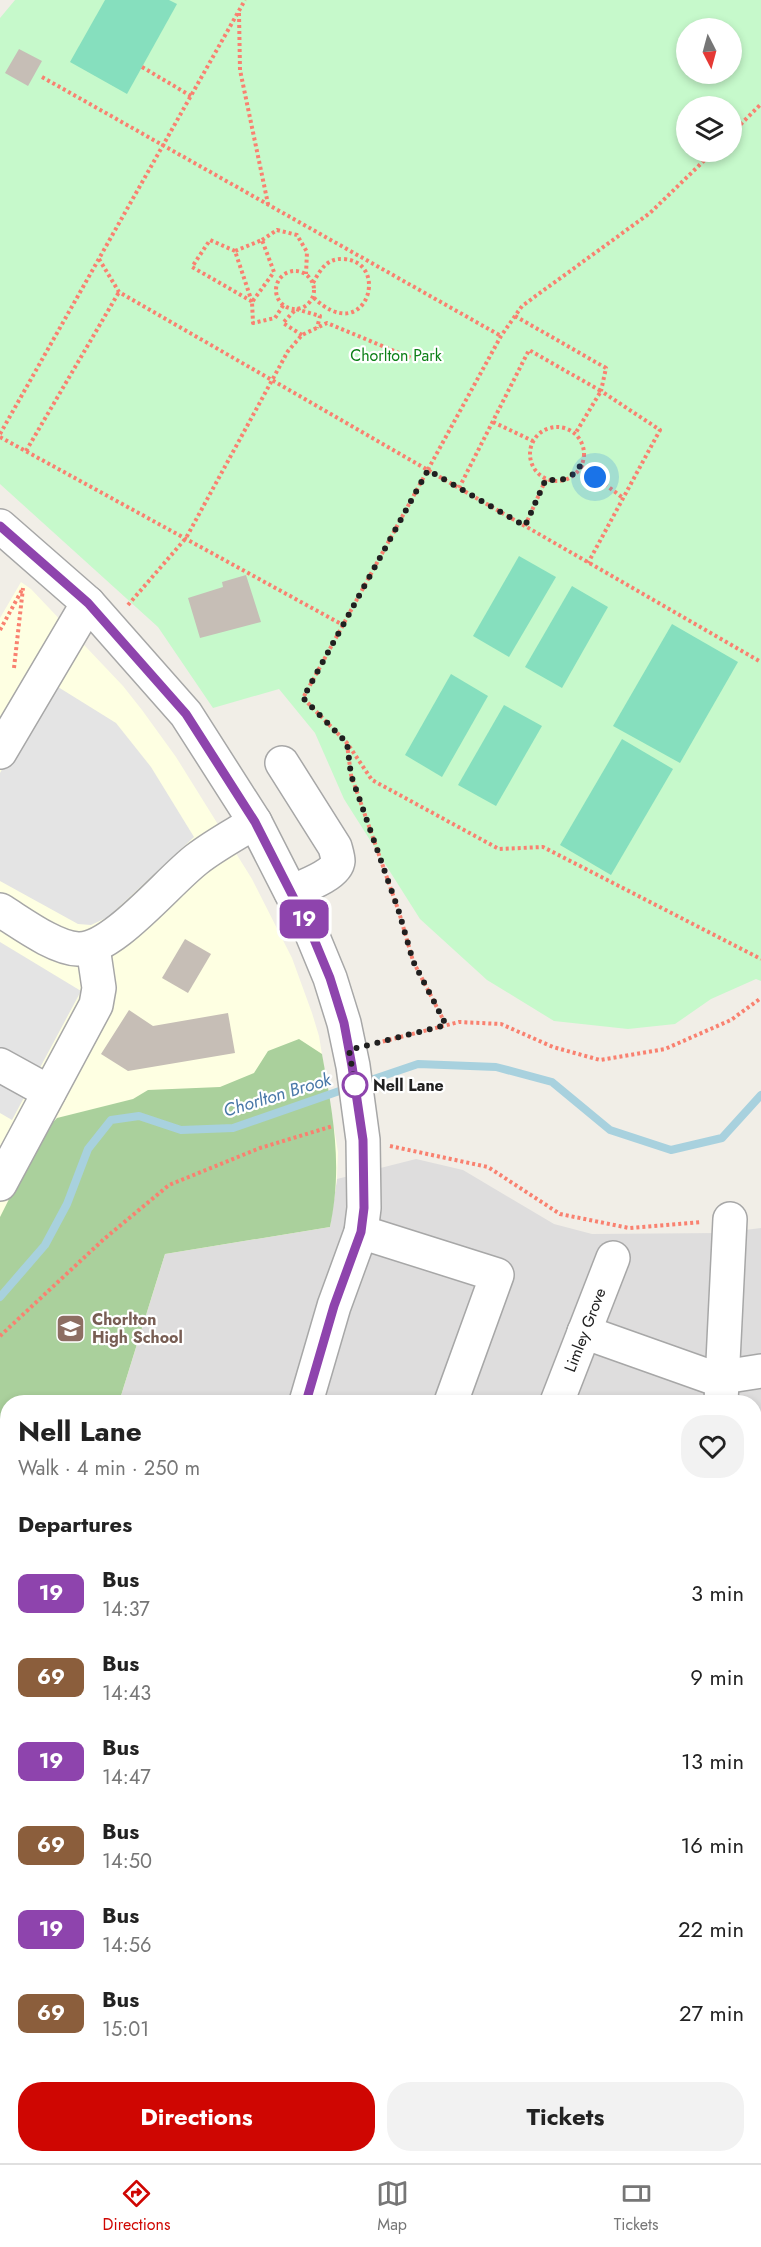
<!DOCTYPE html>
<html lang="en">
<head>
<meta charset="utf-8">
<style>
  :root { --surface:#fff; --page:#f2f2f2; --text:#222; --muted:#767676; --line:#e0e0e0; --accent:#cf0602 }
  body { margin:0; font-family:Jost,sans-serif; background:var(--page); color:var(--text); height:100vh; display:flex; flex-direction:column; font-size:22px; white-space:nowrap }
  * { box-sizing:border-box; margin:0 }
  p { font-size:20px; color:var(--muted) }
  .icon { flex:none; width:33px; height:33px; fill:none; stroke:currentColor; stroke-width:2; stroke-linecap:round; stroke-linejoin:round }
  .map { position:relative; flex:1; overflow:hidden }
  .panel { position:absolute; left:0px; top:1395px; width:762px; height:768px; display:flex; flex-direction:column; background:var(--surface); border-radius:24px 24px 0 0; box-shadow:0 3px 9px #0003 }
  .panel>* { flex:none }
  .badge { padding:0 12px; border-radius:9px; font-size:21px; line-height:39px }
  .needle { width:39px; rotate:174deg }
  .fabs { position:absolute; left:676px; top:18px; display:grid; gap:12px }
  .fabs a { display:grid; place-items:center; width:66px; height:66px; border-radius:50%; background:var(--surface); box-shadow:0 3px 9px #0003; font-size:30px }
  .you { position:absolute; width:30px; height:30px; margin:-15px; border:4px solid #fff; border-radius:50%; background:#1a73e8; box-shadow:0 0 0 9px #1a73e833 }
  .map>.badge { position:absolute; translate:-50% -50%; box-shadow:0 0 0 3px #fff }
  h2 { padding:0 18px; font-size:22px; line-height:54px }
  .round { display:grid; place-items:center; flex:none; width:63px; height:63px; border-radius:24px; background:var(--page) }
  .head { display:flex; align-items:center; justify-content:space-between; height:102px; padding:0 18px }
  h1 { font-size:28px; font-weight:700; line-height:45px }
  .action { display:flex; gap:12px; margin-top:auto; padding:12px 18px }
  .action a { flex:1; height:69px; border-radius:24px; background:var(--accent); color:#fff; font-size:24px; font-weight:700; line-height:69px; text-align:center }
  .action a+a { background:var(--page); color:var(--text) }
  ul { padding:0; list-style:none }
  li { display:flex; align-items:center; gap:18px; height:84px; padding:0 18px }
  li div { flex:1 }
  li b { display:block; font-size:22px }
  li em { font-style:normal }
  li .badge { min-width:66px; font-weight:700; text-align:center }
  .dock { display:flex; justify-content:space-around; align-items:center; height:84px; border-top:2px solid var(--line); background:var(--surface); font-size:16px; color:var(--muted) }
  .dock a { display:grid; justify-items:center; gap:3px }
  .dock .active { color:var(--accent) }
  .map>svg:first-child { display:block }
  .residential { fill:#dedddd }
  .education { fill:#feffe2 }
  .religious { fill:#cecece }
  .forest { fill:#aad09c }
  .park { fill:#c6f9cb; fill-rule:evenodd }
  .pitch { fill:#86dfbe }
  .parking { fill:#e4e4e4 }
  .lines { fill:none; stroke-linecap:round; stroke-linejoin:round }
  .stream { stroke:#a8d1de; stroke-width:8 }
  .building { fill:#c6beb6 }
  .minor-casing { stroke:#a7a7a7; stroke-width:36 }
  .path { stroke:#f98170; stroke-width:4; stroke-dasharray:3 3; stroke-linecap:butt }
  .minor { stroke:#fff; stroke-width:33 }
  .tram { stroke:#6e6e6e; stroke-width:1.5 }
  .line-casing { stroke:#fff; stroke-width:14 }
  .line { stroke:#8e44ad; stroke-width:9 }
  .walk { stroke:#202020; stroke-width:6; stroke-dasharray:0 10.8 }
  .stop-dot { fill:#fff; stroke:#8e44ad; stroke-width:3 }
  .labels { text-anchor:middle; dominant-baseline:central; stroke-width:4.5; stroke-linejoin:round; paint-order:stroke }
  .park-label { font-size:16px; fill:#0d8018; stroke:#fff }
  .stop-label { font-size:16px; font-weight:bold; fill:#202020; stroke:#fff; text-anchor:start }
  .education-label { font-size:16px; font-weight:bold; fill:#785e54; stroke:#fff; text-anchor:start }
  .street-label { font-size:16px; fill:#202020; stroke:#fff }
  .water-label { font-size:18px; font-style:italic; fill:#4978a8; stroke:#fff }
</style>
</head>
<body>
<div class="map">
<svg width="761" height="2163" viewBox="0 0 761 2163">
  <rect width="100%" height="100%" fill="#f1eee7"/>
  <polygon class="residential" points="416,1159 463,1170 554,1224 592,1234 721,1233 761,1228 761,2163 245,2163 229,2156 754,2156 754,1402 119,1402 165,1254 330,1227 337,1179"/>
  <polygon class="education" points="21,582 31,589 123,686 142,710 176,757 252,879 292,958 312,1013 319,1036 338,1152 337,1179 330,1227 165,1254 119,1402 8,1402 8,2012 0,2027 0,618"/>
  <rect class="religious" x="754" y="1650" width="7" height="145"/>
  <path class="forest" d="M299 1039 322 1054C333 1115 343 1165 330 1227L165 1254 119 1402H8L7 1452 0 1449V1217L42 1134 57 1118 133 1099 148 1090 220 1087 254 1073 268 1051Z"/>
  <path class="park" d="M15 0H761V981L756 979 711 999 675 1024 628 1029 554 1021 487 980 420 919 344 799 315 733 279 689 213 708 158 627 0 484V18ZM687 28H732V74H687ZM687 106H732V152H687Z"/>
  <g class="pitch">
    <polygon points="105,0 169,0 177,4 127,94 70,62"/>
    <polygon points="519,556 556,577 509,657 473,636"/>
    <polygon points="572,586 608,607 562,688 525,667"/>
    <polygon points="672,624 738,662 680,763 613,726"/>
    <polygon points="451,674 488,696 442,777 405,755"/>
    <polygon points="504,705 542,726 496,806 458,785"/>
    <polygon points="622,739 673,769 611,875 560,845"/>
  </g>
  <g class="parking">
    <polygon points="50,682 116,723 151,767 194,837 108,917 91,925 78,924 0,881 0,773"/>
    <polygon points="0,942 81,991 12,1120 0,1113"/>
    <polygon points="436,2156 527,2156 523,2163 480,2163 472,2159 437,2163"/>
  </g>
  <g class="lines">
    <g class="stream">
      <polyline points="362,1083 418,1064 496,1067 552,1082 610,1130 671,1150 722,1138 761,1095"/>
      <polyline points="0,1297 45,1245 67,1204 88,1149 111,1120 139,1116 181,1130 233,1128 348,1088"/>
    </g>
  </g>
  <g class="building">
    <polygon points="19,49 42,61 28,86 5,73"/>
    <polygon points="246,575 261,622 200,638 188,598 223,587 222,582"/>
    <polygon points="185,939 211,954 188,993 162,978"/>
    <polygon points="129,1010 153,1026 228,1013 235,1053 128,1071 101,1054"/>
  </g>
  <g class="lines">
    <defs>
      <g id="minor">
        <polyline points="0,526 88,603 186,714 255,822 311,932 330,978 344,1023 353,1066 363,1140 364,1208 361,1232 334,1306 306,1402"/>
        <polyline points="0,752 88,603"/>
        <path d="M282 763 335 847C336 851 338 857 338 861 337 875 302 887 291 892"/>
        <path d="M0 910C20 922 54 948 78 949 112 951 168 881 197 859 215 845 236 834 255 822"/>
        <polyline points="0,1065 49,1092"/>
        <polyline points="0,1184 96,1005 99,988 93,947"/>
        <polyline points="361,1232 497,1275 451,1402"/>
        <polyline points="584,1332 722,1381"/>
        <polyline points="723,1377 761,1371"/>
        <polyline points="557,1402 613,1258"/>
        <polyline points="721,1402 730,1219"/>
        <polyline points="754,1501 761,1502"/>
        <polyline points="754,1635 761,1636"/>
        <polyline points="754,2035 761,2038"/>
        <polyline points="371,2156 372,2163"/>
      </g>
    </defs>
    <use href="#minor" class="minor-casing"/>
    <g class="path">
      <polyline points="239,13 240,70 268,204"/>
      <polyline points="142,67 191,96"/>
      <polyline points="42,77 501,336"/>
      <polyline points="732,133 761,104"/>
      <polyline points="713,152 650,213 522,306 501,336 303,698 347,743 372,780 499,849 543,847 761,959"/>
      <polyline points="262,240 277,230 297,235 307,252 306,274"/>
      <polyline points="235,251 210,240 192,267 251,301"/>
      <polyline points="99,259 119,292 761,662"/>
      <circle cx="295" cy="290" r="19"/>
      <path d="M313 283C320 270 327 258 343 259 392 261 366 349 313 297"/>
      <polyline points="252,302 235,251 262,240 274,272 252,302 253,323 275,318 284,304"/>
      <polyline points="515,316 606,368 601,391 660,430 588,563"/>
      <polyline points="302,335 283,323 296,309 320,316 317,328"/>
      <polyline points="493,422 533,441"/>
      <circle cx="557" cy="454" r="27"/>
      <polyline points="0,434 245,0"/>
      <polyline points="0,437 343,625"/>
      <polyline points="26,451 119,292"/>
      <polyline points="581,466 623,498"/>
      <polyline points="459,488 529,350 601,391 575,434"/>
      <polyline points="525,526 546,479"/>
      <polyline points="128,605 186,538 288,351 302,335 327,323 416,360"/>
      <polyline points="0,630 22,590"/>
      <polyline points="14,668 23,588"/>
      <polyline points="347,744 351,775 399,912 413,961 446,1025"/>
      <polyline points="377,1043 459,1022 501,1024 553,1047 600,1060 665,1049 731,1020 761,998"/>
      <polyline points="390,1146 488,1167 560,1214 629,1228 701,1222"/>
      <polyline points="0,1336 104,1239 169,1185 260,1148 333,1126"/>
      <polyline points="0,1621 8,1637"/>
      <polyline points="0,1897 8,1871"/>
      <polyline points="0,2132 8,2134"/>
      <polyline points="75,2156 89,2163"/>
    </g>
    <use href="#minor" class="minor"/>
    <g class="tram">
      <polyline points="0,2065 8,2068"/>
      <polyline points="0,2097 8,2101"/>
      <polyline points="121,2156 136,2163"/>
      <polyline points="189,2156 204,2163"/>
    </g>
  </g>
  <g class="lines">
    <defs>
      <polyline id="line" points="0,526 88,603 186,714 255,822 311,932 330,978 344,1023 352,1066 363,1140 364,1208 361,1232 334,1306 306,1402"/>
    </defs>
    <use href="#line" class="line-casing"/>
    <use href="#line" class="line"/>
    <path class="walk" d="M355 1085 349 1050 446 1025 413 961 399 912 351 775 347 743 303 698 428 470 525 526 546 479C561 482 572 479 580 466L595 477"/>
  </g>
  <defs>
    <symbol id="school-square" viewBox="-11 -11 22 22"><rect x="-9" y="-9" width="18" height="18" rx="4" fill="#8d6e63" stroke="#fff"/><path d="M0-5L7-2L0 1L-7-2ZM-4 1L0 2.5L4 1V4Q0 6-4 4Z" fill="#fff"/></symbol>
  </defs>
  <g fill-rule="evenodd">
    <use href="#school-square" x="54" y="1312" width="33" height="33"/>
  </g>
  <circle class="stop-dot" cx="355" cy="1085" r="12"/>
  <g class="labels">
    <g class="park-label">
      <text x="396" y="355">Chorlton Park</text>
    </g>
    <g class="stop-label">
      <text x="373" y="1085">Nell Lane</text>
    </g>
    <g class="education-label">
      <text x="92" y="1319">Chorlton<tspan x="92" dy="18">High School</tspan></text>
    </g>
    <g class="street-label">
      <text transform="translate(585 1330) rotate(-69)">Limley Grove</text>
    </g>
    <g class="water-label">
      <text transform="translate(277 1095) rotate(-17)">Chorlton Brook</text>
    </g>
  </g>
</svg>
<div class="fabs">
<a><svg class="needle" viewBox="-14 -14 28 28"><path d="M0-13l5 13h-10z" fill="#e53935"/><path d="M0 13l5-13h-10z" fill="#767676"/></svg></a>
<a><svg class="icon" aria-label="layers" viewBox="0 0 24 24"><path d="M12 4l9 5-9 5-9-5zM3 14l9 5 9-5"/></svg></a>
</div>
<div class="you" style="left:595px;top:477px"></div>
<b class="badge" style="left:304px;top:919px;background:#8e44ad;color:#fff">19</b>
<section class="panel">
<div class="head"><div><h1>Nell Lane</h1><p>Walk · 4 min · 250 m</p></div><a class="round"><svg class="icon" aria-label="heart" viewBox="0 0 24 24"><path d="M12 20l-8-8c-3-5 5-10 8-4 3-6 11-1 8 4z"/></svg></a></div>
<h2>Departures</h2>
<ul>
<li><span class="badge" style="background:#8e44ad;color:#fff">19</span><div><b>Bus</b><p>14:37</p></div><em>3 min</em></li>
<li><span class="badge" style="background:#8b5e3c;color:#fff">69</span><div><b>Bus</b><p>14:43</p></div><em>9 min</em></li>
<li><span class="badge" style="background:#8e44ad;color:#fff">19</span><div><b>Bus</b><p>14:47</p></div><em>13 min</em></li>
<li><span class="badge" style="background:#8b5e3c;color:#fff">69</span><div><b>Bus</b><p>14:50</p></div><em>16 min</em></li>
<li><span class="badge" style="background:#8e44ad;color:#fff">19</span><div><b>Bus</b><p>14:56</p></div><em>22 min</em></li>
<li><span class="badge" style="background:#8b5e3c;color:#fff">69</span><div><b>Bus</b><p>15:01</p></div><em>27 min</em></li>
</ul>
<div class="action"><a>Directions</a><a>Tickets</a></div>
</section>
</div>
<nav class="dock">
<a class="active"><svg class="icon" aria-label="directions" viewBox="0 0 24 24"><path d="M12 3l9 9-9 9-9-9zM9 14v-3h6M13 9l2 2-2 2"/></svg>Directions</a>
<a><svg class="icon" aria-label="map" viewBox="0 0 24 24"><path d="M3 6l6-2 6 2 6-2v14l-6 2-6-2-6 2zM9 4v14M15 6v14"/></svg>Map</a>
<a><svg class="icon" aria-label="tickets" viewBox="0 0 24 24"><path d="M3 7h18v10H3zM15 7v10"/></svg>Tickets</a>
</nav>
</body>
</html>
